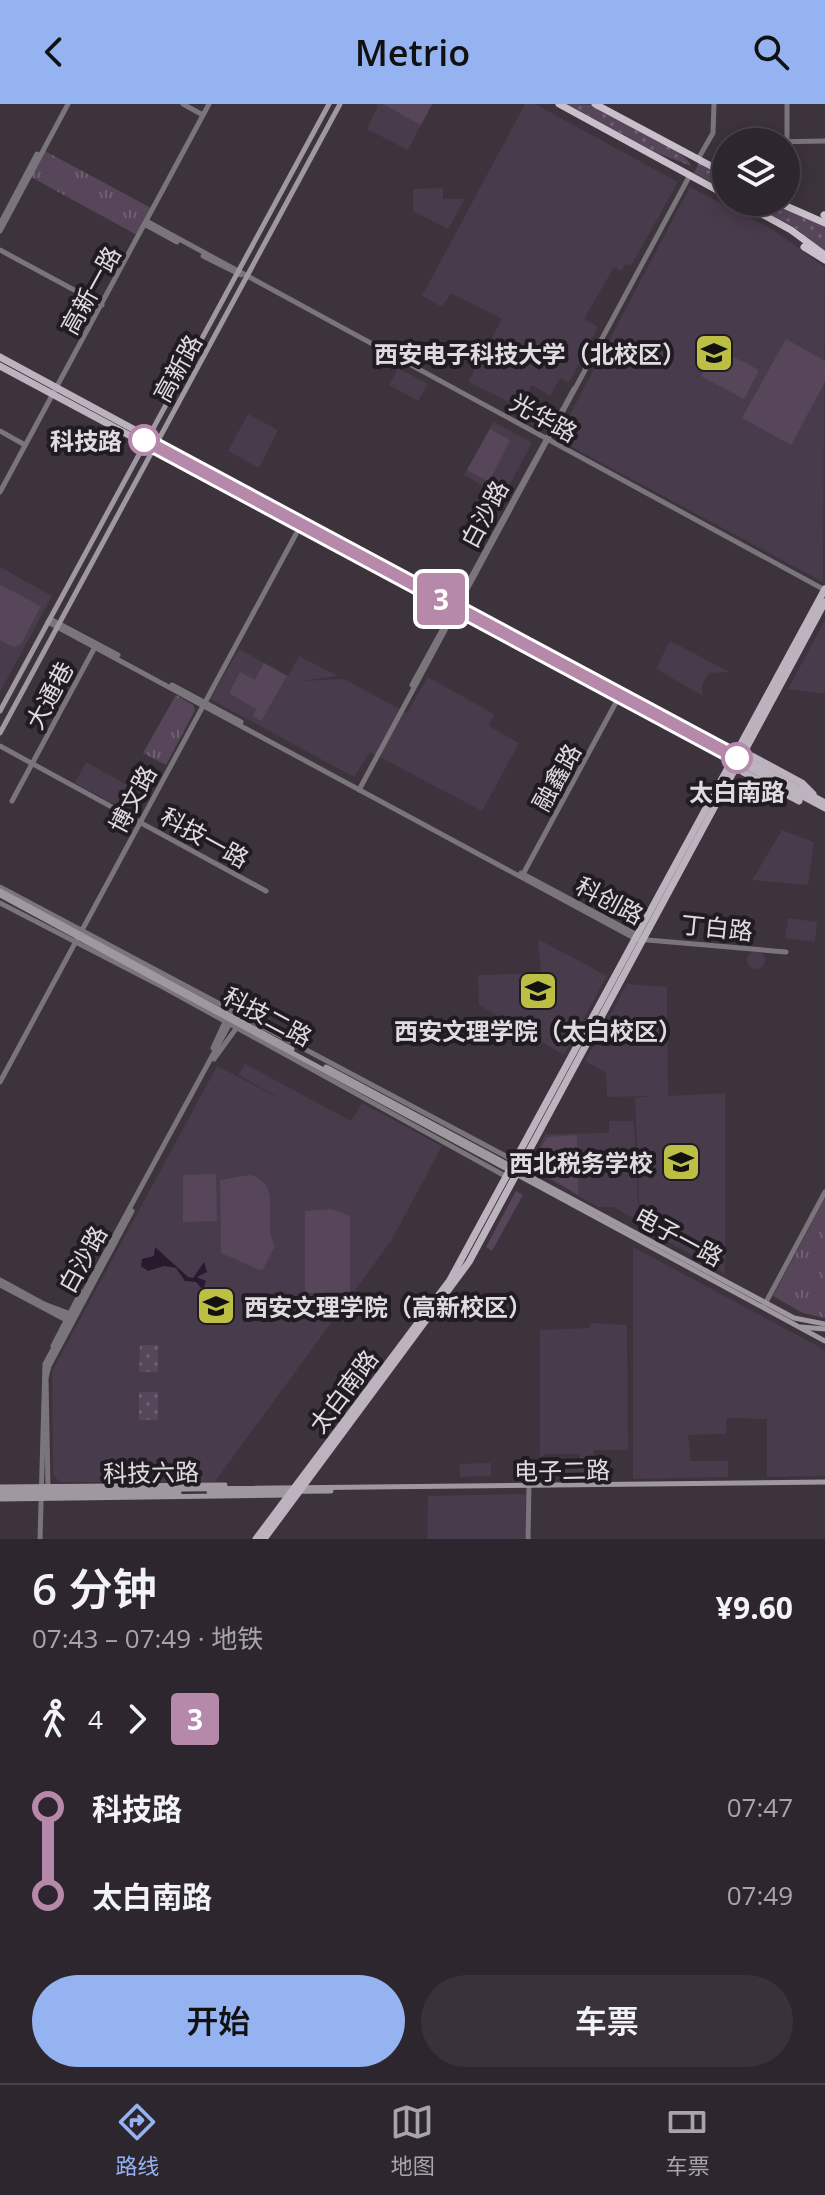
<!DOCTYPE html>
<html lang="zh">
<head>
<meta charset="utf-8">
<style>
  :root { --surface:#2d262e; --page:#39323a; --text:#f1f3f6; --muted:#a7a5aa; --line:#48434a; --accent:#95b2f1 }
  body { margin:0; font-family:"Open Sans","Noto Sans SC",sans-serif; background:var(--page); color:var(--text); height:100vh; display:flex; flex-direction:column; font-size:30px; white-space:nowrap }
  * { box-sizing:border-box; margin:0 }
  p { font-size:26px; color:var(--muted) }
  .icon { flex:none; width:44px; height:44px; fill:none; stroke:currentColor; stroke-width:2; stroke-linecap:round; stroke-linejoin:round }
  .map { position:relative; height:1435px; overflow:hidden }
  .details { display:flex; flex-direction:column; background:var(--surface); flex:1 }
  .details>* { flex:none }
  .badge { padding:0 16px; border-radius:6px; font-size:28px; line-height:52px }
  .buttons { position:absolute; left:712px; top:24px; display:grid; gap:16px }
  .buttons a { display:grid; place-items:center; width:88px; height:88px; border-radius:50%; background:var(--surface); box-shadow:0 4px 20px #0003,0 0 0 2px var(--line); font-size:40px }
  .map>.badge { position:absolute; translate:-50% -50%; box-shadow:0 0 0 4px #fff }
  .legs { display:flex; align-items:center; gap:12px; height:88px; padding:0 32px; font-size:26px }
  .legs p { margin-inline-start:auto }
  .overview { display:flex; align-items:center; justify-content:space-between; height:136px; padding:0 32px }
  h1 { font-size:44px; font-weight:600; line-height:60px }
  .action { display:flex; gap:16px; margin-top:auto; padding:16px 32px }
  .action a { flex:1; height:92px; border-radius:48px; background:var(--accent); color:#111; font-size:32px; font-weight:600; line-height:92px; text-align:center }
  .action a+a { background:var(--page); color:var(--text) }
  ul { padding:0 32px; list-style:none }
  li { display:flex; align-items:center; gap:28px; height:88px; font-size:30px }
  li i { display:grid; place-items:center; width:12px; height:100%; margin:0 10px; background:currentColor }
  li i::after { content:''; width:20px; height:20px; margin:-10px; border:6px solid; border-radius:50%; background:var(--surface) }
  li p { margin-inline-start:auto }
  li:first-child i { background:linear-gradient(#0000 50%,currentColor 0) }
  li:last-child i { background:linear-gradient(currentColor 50%,#0000 0) }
  header { display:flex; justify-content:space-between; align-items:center; height:104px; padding:0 32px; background:var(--accent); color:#111; font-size:36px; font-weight:600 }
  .tab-bar { display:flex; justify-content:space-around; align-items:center; height:112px; border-top:2px solid var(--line); background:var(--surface); font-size:22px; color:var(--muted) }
  .tab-bar a { display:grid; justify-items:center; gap:4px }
  .tab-bar .active { color:var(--accent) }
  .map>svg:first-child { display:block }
  .built { fill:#483b4b }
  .grass { fill:url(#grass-dots) }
  .park { fill:url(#park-tufts) }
  .pitch { fill:#57465a }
  .water { fill:#2a182e }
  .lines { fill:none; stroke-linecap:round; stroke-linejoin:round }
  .tertiary { stroke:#7a757b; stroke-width:5 }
  .secondary { stroke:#9f98a1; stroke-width:5 }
  .primary { stroke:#bcb3be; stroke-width:7 }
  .trunk { stroke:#cac0cc; stroke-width:7 }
  .line-1-casing { stroke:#fff; stroke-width:18 }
  .line-1 { stroke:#b688a9; stroke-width:12 }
  .stop-1-dot { fill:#fff; stroke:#b688a9; stroke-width:4 }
  .labels { text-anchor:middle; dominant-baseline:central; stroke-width:8; stroke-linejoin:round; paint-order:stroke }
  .street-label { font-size:24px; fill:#e0dae1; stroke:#201c21 }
  .poi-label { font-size:24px; font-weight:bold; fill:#e0dae1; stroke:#201c21; text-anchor:end }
  .stop-label { font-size:24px; font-weight:bold; fill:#e0dae1; stroke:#201c21; text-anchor:end }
</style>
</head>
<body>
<header><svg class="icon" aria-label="back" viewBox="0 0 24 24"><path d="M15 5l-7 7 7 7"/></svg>Metrio<svg class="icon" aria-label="search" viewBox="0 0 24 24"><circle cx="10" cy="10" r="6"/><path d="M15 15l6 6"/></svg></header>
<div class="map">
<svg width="825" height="1435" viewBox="0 0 825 1435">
  <defs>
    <pattern id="grass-dots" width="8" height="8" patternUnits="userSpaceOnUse" patternTransform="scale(2)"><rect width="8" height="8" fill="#57465a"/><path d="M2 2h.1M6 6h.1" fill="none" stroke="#6f6071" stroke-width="1.8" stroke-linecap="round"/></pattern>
    <pattern id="park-tufts" width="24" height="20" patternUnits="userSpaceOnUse" patternTransform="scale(2)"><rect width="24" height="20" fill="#57465a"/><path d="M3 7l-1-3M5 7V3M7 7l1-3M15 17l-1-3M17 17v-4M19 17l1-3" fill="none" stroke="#6f6071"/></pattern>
  </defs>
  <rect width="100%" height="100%" fill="#3c333d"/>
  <g class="built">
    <polygon points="375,0 432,0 408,46 367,25 378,2"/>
    <polygon points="525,0 535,0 678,78 631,162 626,159 621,167 614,163 584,215 598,223 569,279 560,274 550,292 532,281 520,303 468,278 502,215 451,189 442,203 422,192"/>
    <polygon points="690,83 773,126 825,163 823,478 557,335"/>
    <polygon points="443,84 443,95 465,95 448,125 413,107 413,85"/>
    <polygon points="398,264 428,280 418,297 389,281"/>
    <polygon points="248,310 278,326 259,364 228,347"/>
    <polygon points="493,318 532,338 503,394 464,371"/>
    <polygon points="0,463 52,492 0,588"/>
    <polygon points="825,516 825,590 788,585"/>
    <polygon points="670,537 730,568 709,569 702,581 703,592 656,565"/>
    <polygon points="239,545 288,572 299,552 338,572 300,577 344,575 407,609 428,573 494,610 489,622 519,639 482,707 370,648 354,673 210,595"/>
    <polygon points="86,658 145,691 134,711 75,679"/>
    <polygon points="782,726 814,738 808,781 752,776"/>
    <polygon points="788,814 817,818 815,838 785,834"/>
    <polygon points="538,835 607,872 564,951 479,901 478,871 541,869"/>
    <circle cx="756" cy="856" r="9"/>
    <polygon points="627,880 667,883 668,992 725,989 725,1170 640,1122 635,994 649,992 607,993 606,969 585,957"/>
    <polygon points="245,960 351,1017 362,999 442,1042 391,1137 214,1379 60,1378 53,1371 52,1267 217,962 295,1002 238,971"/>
    <polygon points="609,1017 634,1017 639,1118 614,1103 598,1103 530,1064 545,1030 609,1029"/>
    <polygon points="633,1143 825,1246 825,1372 767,1373 767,1315 727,1314 726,1330 688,1331 691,1357 728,1357 728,1373 633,1375"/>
    <polygon points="592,1219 627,1221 628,1346 594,1346 594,1369 549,1370 549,1365 579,1365 580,1350 544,1350 540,1355 540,1226 588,1224"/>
    <polygon points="491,1359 491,1372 460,1373 459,1360"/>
    <polygon points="526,1390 525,1435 427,1435 428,1392"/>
  </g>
  <g class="grass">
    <path d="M567 0C575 0 585 0 593 1 611 7 687 47 691 62L657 49Z"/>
    <polygon points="699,58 726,73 726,86 694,69"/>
    <polygon points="748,98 772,98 825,122 825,147 794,123"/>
    <polygon points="140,1241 158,1241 158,1268 139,1268"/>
    <rect x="139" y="1288" width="19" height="28"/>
  </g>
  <g class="park">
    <polygon points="45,47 151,104 137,131 31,73"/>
    <polygon points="176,591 193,601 195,606 166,661 143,649"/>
    <polygon points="825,1094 825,1214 803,1209 773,1192"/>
  </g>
  <g class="pitch">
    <polygon points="383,0 432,0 421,21"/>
    <polygon points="786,235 825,257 825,278 791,341 742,314"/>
    <polygon points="716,244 759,266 744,295 701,272"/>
    <polygon points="490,325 510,336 489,378 467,366"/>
    <polygon points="0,481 41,502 21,540 14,543 0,536"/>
    <polygon points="264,559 287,572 261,617 253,612 256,605 229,589 240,568 255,576"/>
    <polygon points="577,1031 578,1091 531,1062 547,1033"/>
    <polygon points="216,1070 217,1117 183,1118 183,1071"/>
    <path d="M250 1071C285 1080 261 1120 275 1142L262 1167 221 1149 220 1076Z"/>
    <polygon points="516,1087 523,1091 492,1147 486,1143"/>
    <polygon points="332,1105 350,1112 350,1188 328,1192 305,1188 305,1107"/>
  </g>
  <polygon class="water" points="155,1143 188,1173 193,1174 204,1158 207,1168 197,1173 206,1177 203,1186 196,1178 185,1177 176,1164 164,1162 148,1167 141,1162 142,1155 154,1152"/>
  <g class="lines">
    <g class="tertiary">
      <polyline points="183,0 203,11"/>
      <polyline points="787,0 787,36"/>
      <polyline points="768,38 825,37"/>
      <polyline points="698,55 713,29 714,0"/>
      <polyline points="148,118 825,486"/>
      <polyline points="0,120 37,50"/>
      <polyline points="146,121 177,138"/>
      <polyline points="0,127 68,0"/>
      <polyline points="0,146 102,201"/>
      <polyline points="203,152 241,171"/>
      <polyline points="0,327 25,341"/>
      <polyline points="0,388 209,0"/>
      <polyline points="50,515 118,551"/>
      <polyline points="48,518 636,835 786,848"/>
      <polyline points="172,581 241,618"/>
      <polyline points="412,581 574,285"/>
      <polyline points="0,642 266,787"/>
      <polyline points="359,686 690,71"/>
      <polyline points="12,697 95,543"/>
      <polyline points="521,769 639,832"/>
      <polyline points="522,772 620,591"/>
      <polyline points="0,783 515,1057"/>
      <polyline points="0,799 163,883 507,1073"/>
      <polyline points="213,944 224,920"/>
      <polyline points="214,955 235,926"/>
      <polyline points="0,978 296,430"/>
      <polyline points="0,1176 73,1216"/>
      <polyline points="0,1181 70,1218"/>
      <polyline points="44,1200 68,1209"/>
      <polyline points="765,1200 825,1088"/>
      <polyline points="53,1242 81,1188"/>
      <polyline points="48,1384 46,1274 49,1262 132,1107"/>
      <polyline points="40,1435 45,1260 229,921"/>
      <polyline points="528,1435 529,1381"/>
    </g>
    <g class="secondary">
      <polyline points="0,607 329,0"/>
      <polyline points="0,629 340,0"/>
      <polyline points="0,787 292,945"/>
      <polyline points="0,791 825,1237"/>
      <polyline points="326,963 794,1214 825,1220"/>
      <polyline points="801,1223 825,1225"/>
      <polyline points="0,1383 225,1381"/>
      <polyline points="0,1387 825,1378"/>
      <polyline points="209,1388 331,1387"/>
      <polyline points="0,1391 179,1389"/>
      <polyline points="0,1395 289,1391"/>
    </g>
    <g class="primary">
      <polyline points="0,253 825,699"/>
      <polyline points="0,262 825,704"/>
      <polyline points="745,654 752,652 802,679 813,690"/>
      <polyline points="741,661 743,668 799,697"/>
      <polyline points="256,1435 450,1176 825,485"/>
      <polyline points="264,1435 469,1158 825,498"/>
    </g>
    <g class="trunk">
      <polyline points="559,0 726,91"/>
      <polyline points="595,0 726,70"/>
      <polyline points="740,98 791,126 825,151"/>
      <polyline points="777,98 825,119"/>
      <polyline points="824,111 825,112"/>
      <polyline points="804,143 825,156"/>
    </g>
  </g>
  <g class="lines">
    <defs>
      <polyline id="line-1" points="144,336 737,654"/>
    </defs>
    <use href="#line-1" class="line-1-casing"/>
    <use href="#line-1" class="line-1"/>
  </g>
  <defs>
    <symbol id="university-square" viewBox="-11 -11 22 22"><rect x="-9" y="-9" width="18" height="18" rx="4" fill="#bcbf43" stroke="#201c21"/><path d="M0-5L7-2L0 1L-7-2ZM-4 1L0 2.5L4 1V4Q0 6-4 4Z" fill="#111"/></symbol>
  </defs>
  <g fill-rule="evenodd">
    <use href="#university-square" x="692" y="227" width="44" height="44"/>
    <use href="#university-square" x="516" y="865" width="44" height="44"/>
    <use href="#university-square" x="659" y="1036" width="44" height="44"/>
    <use href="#university-square" x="194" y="1180" width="44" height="44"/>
  </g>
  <g class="stop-1-dot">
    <circle cx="144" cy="336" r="14"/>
    <circle cx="737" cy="654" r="14"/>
  </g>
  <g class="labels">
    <g class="street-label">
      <text transform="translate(90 186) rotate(-61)">高新一路</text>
      <text transform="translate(177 264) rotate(-61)">高新路</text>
      <text transform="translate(544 313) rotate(29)">光华路</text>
      <text transform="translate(484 410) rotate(-62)">白沙路</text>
      <text transform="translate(49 591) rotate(-62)">大通巷</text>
      <text transform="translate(556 673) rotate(-61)">融鑫路</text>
      <text transform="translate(132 695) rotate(-62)">博文路</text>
      <text transform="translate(205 733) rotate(29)">科技一路</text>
      <text transform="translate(610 796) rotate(28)">科创路</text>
      <text transform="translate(717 823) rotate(6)">丁白路</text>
      <text transform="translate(268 912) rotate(28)">科技二路</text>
      <text transform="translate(679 1132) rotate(28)">电子一路</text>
      <text transform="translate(82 1155) rotate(-61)">白沙路</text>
      <text transform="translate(343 1287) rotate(-53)">太白南路</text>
      <text transform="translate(562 1366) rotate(-1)">电子二路</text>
      <text transform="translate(151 1368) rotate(-1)">科技六路</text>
    </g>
    <g class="poi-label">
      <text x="686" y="249">西安电子科技大学（北校区）</text>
      <text x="538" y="926" text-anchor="middle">西安文理学院（太白校区）</text>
      <text x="653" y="1058">西北税务学校</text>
      <text x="244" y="1202" text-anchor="start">西安文理学院（高新校区）</text>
    </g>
    <g class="stop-label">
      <text x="122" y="336">科技路</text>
      <text x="737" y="687" text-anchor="middle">太白南路</text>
    </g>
  </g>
</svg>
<div class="buttons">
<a><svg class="icon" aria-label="layers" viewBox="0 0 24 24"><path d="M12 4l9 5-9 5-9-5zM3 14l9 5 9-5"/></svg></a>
</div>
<b class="badge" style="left:441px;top:495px;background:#b688a9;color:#fff">3</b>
</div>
<section class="details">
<div class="overview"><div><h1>6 分钟</h1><p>07:43 – 07:49 · 地铁</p></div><b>¥9.60</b></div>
<div class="legs"><svg class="icon" aria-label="walk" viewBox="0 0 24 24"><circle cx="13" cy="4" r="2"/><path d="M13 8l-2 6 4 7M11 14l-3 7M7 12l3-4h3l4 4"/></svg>4<svg class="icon" aria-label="forward" viewBox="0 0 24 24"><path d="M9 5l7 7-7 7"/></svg><b class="badge" style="background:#b688a9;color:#fff">3</b></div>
<ul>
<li><i style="color:#b688a9"></i><b>科技路</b><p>07:47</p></li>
<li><i style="color:#b688a9"></i><b>太白南路</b><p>07:49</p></li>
</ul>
<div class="action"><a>开始</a><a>车票</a></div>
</section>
<nav class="tab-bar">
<a class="active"><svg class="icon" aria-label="directions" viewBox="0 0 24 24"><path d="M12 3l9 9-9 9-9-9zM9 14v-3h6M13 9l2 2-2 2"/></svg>路线</a>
<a><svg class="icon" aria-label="map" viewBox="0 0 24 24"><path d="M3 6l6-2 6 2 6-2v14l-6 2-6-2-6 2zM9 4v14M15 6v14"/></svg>地图</a>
<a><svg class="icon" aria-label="tickets" viewBox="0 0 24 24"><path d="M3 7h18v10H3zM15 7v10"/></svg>车票</a>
</nav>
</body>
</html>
